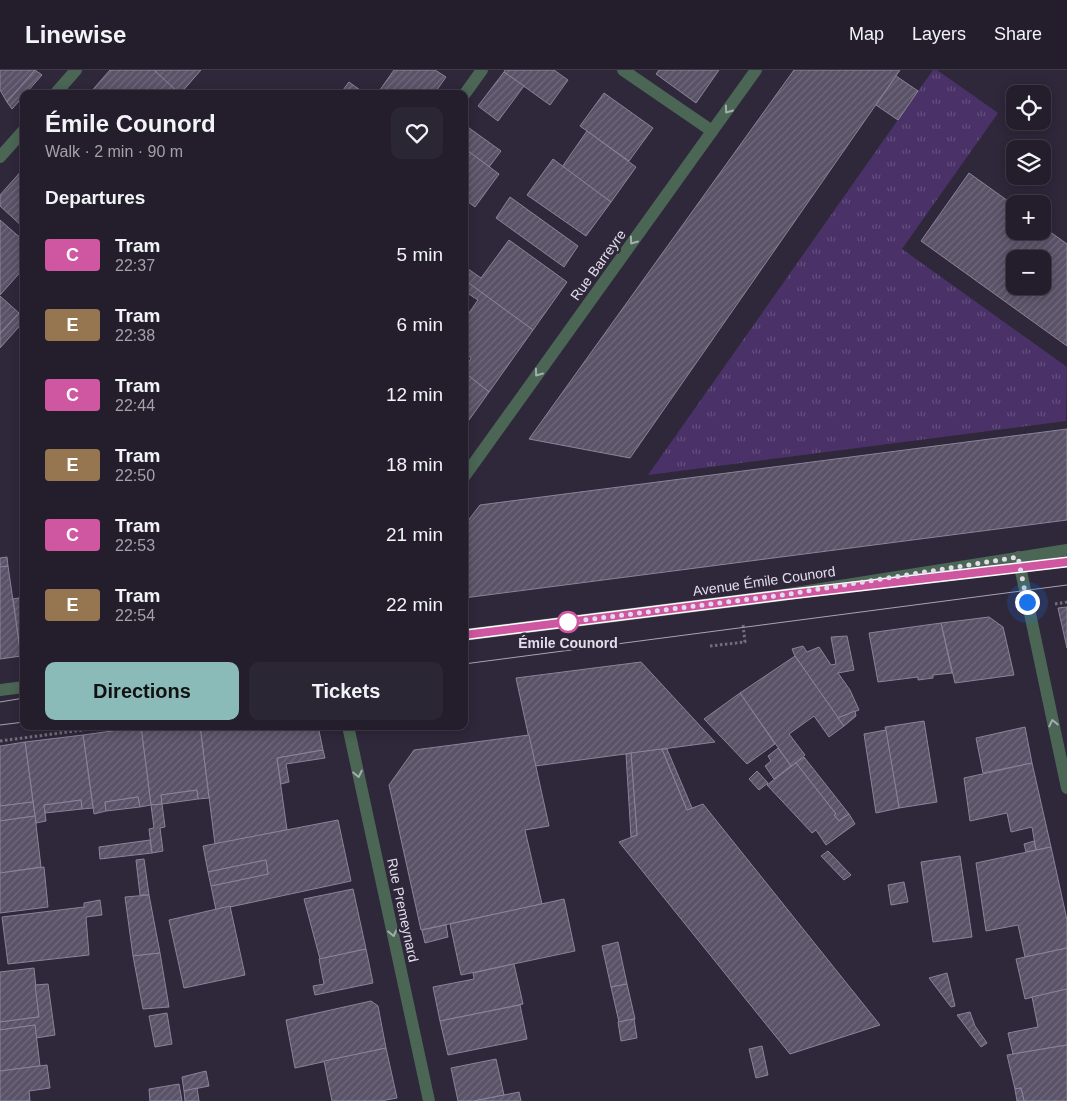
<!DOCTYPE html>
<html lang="en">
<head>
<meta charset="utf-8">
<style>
  :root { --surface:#231d2c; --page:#2b2634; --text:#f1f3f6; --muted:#a3a2a9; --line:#403b48; --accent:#8bbbb9 }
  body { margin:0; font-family:Helvetica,sans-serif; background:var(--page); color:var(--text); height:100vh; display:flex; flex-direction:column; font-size:19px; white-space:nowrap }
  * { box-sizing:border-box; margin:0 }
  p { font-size:16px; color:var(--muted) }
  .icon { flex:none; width:28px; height:28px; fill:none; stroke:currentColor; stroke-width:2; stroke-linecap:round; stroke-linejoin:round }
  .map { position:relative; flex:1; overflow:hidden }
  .details { position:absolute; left:20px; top:20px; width:448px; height:640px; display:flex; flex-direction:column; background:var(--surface); border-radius:10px; box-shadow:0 2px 12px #0003,0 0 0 1px var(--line) }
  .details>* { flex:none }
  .badge { padding:0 10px; border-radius:4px; font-size:18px; line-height:32px }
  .buttons { position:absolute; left:1006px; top:15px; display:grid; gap:10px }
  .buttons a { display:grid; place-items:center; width:45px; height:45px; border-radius:10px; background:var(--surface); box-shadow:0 2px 12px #0003,0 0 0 1px var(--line); font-size:25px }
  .you { position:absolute; width:25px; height:25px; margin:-12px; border:4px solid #fff; border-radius:50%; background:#1a73e8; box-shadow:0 0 0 8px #1a73e833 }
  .map>.badge { position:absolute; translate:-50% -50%; box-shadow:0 0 0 2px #fff }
  h2 { padding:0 25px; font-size:19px; line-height:45px }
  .round { display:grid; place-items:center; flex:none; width:52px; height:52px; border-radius:10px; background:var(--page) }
  .headline { display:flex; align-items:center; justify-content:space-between; height:85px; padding:0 25px }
  h1 { font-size:24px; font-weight:800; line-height:38px }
  .cta { display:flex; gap:10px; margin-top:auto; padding:10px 25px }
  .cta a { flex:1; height:58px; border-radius:10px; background:var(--accent); color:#111; font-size:20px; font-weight:800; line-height:58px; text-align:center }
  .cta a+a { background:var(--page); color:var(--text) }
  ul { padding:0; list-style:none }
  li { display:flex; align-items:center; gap:15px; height:70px; padding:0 25px }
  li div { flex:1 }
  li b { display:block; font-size:19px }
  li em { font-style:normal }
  li .badge { min-width:55px; font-weight:700; text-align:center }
  header { display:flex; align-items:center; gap:30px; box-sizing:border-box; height:70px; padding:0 25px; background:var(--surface); border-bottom:1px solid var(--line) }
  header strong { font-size:24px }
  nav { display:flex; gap:28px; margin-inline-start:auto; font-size:18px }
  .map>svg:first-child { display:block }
  .park { fill:url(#park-tufts) }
  .building { fill:url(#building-hatch); stroke:#8b839a; fill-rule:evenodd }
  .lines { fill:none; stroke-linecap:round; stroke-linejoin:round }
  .path { stroke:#736d7d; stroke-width:3; stroke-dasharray:2.5 2.5; stroke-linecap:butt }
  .minor { stroke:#4b6655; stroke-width:12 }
  .tram { stroke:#a9a3b2; stroke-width:1 }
  .oneway { stroke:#a5adae }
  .line-casing { stroke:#fff; stroke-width:11 }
  .line { stroke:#cf56a0; stroke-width:8 }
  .walk { stroke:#e1ddea; stroke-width:5; stroke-dasharray:0 9 }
  .stop-dot { fill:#fff; stroke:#cf56a0; stroke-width:2.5 }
  .labels { text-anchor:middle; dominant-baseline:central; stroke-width:5; stroke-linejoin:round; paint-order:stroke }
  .street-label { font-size:14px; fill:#e1ddea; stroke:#2f273a }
  .stop-label { font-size:14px; font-weight:bold; fill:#e1ddea; stroke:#2f273a }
</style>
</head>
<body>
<header>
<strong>Linewise</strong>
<nav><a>Map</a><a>Layers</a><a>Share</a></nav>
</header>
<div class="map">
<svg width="1067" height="1031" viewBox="0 0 1067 1031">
  <defs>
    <pattern id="park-tufts" width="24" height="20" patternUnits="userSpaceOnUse" patternTransform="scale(1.25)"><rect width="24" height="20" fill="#4a3268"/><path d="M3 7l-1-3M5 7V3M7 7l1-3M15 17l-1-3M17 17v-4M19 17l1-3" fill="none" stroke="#644f7e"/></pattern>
    <pattern id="building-hatch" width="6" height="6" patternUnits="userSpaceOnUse" patternTransform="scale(1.25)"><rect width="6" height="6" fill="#5a5267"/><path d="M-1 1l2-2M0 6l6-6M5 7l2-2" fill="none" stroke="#716a7d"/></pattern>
  </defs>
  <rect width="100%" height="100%" fill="#2f273a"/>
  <polygon class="park" points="933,0 937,0 998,43 902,179 1067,297 1066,351 648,405"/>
  <g class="building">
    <polygon points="0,0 35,0 7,32 0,20"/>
    <polygon points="35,0 42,5 12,39 7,32"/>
    <polygon points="110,0 154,0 178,21 176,24 89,24"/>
    <polygon points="154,0 201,0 180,24"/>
    <polygon points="394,0 435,0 446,7 434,24 377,24"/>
    <polygon points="505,0 554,0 568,10 550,35 504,2"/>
    <polygon points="659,0 719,0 696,33 656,4"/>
    <polygon points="794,0 900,0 630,388 529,369"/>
    <polygon points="504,2 524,16 498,51 478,36"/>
    <polygon points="896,6 918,21 898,50 876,35"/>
    <polygon points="349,12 353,15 366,24 340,24"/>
    <polygon points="604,23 653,58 629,91 580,56"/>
    <polygon points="465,55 501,81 489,97 464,78"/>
    <polygon points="587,61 636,97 611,132 562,97"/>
    <polygon points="464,78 499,104 475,137 464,129"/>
    <polygon points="553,89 611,132 586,166 527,125"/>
    <polygon points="24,98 24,158 0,136 0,125"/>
    <path d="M969 103 1015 136V161H1042V156L1067 174V276L921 171ZM1015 189H1042V216H1015Z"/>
    <polygon points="510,127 578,176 564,197 496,148"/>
    <polygon points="0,150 24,171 24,198 0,225"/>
    <polygon points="509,170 567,212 533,260 464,210 464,196 481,208"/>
    <polygon points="466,211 533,260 489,322 464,302 471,288 464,282 464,250 478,230 464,221"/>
    <polygon points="0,226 19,243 0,264"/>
    <polygon points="19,243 24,247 24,251 0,278 0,264"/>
    <polygon points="464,302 489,322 464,357"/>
    <polygon points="1067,359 1067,450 464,528 464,456 480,435"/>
    <polygon points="7,487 8,496 0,497 0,488"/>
    <polygon points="8,496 21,586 0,589 0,497"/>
    <polygon points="24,527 24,586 21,586 13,529"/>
    <polygon points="1067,537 1067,578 1058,538"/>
    <polygon points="989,547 1003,557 1014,605 955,613 941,553"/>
    <polygon points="941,553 952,603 933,605 933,608 918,610 918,607 878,612 869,563"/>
    <polygon points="847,566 854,600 838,603 850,620 859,640 838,648 795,586 792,579 803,576 807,582 819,577 831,595 836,594 831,567"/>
    <polygon points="795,586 844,656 829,667 814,646 789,664 805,685 791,696 740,623"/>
    <polygon points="641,592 715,672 535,696 516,608"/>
    <polygon points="740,623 775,674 747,694 704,649"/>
    <polygon points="855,641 856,646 844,656 838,648"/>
    <polygon points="924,651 937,732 899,738 885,657"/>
    <polygon points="200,656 318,656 323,680 277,688 287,760 215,774"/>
    <polygon points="200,656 209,728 198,729 197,720 161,725 162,734 151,735 141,657"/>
    <polygon points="141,657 151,735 140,737 138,727 105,732 106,741 94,744 83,665"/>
    <polygon points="1025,657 1032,693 983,703 976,668"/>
    <polygon points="886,660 899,738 876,743 864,664"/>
    <polygon points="83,665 93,738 82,739 81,730 44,735 46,751 36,753 25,672"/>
    <polygon points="529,665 549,756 525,760 542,834 421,860 389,715 414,680"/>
    <polygon points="25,672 33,732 0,736 0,676"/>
    <polygon points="778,678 791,696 774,709 765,696 771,691 768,686"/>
    <polygon points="662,679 687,740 703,734 880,955 790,984 619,772 637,765 631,683"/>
    <polygon points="662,679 667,679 692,738 687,740"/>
    <polygon points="323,680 325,688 286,694 289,712 281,714 277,688"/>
    <polygon points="631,683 637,765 631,767 626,684"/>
    <polygon points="804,687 849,744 839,751 834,745 836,744 796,693"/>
    <polygon points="796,693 836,744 834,745 839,751 849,744 855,754 826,775 816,760 812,763 767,715"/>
    <polygon points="1032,693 1051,777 1036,780 1032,757 1011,762 1007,743 970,751 964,708"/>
    <polygon points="757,701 768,713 759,720 749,709"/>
    <polygon points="197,720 198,729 162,734 161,725"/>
    <polygon points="138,727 140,737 106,741 105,732"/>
    <polygon points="81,730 82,739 45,743 44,735"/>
    <polygon points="33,732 35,746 0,751 0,736"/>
    <polygon points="162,734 165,757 160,758 163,781 152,783 149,759 154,758 151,735"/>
    <polygon points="35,746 41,797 0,803 0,751"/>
    <polygon points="338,750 351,811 216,840 211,816 268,804 266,790 208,802 203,776"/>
    <polygon points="150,770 152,783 100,789 99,777"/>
    <polygon points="1034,771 1036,780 1026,782 1024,774"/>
    <polygon points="1051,777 1067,850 1067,878 1025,887 1018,855 986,861 976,793"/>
    <polygon points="828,781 851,805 844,810 821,786"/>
    <polygon points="960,786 972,867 933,872 921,792"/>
    <polygon points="144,789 149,825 140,825 136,790"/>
    <polygon points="266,790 268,804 211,816 208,802"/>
    <polygon points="44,797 48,837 0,843 0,803"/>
    <polygon points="904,812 908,832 891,835 888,815"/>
    <polygon points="353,819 366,879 320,889 304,829"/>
    <polygon points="149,825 160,883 133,886 125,827"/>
    <polygon points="564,829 575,881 461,905 450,854"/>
    <polygon points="100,830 102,845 86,847 89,885 8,894 2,847 84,837 84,833"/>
    <polygon points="230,836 245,905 184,918 169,850"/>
    <polygon points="446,855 448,867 425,873 422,860"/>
    <polygon points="618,872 627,914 611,917 602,876"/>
    <polygon points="1067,878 1067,919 1025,929 1016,889"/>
    <polygon points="366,879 373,913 315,925 313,916 324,914 319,889"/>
    <polygon points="160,883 169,937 143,939 133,886"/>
    <polygon points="514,894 523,934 440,951 433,917 474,909 473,903"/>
    <polygon points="34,898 39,947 0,952 0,902"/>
    <polygon points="947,903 955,936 951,937 929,908"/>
    <polygon points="48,914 55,965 36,968 35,955 0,960 0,952 39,947 35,915"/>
    <polygon points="627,914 635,949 619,952 611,917"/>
    <polygon points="1067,919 1067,975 1013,984 1008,963 1038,957 1032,927"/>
    <polygon points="371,931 378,936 386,978 295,998 286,950"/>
    <polygon points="520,935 527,969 448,985 440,951"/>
    <polygon points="970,942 975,956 987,973 981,977 957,945"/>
    <polygon points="167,943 172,974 155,977 149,946"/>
    <polygon points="634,949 637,968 621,971 618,952"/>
    <polygon points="35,955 40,996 0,1001 0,960"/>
    <polygon points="1067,975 1067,1031 1024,1031 1021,1018 1015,1019 1007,985"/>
    <polygon points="762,976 768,1005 756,1008 749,979"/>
    <polygon points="386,978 397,1028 381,1031 332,1031 324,991"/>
    <polygon points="496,989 504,1025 474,1031 458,1031 451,998"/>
    <polygon points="47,995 50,1018 29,1021 30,1031 0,1031 0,1001"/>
    <polygon points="206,1001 209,1016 184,1021 182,1007"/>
    <polygon points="179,1014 182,1031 150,1031 149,1019"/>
    <polygon points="197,1018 199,1031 185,1031 184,1021"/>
    <polygon points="1021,1018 1024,1031 1017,1031 1015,1019"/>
    <polygon points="519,1022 521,1031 474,1031"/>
  </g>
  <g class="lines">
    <g class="path">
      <polyline points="1055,534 1067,532"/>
      <polyline points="710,576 745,572 743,555"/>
      <polyline points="0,671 113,656"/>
    </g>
    <g class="minor">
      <polyline points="623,0 712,61"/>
      <polyline points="55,24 76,0"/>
      <polyline points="464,25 482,0"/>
      <polyline points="0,87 24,60"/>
      <polyline points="464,407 756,0"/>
      <polyline points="1018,487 1067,718"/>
      <polyline points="464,565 783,525 1067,480"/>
      <polyline points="0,620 24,617"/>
      <polyline points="348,656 429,1031"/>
    </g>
    <g class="tram">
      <polyline points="464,565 1067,492"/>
      <polyline points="464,594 1067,515"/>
      <polyline points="0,632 24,628"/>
      <polyline points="0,655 24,652"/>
    </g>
  </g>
  <defs><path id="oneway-chevron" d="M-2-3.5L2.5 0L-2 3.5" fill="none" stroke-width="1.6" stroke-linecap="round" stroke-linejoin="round" transform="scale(1.25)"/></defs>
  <g class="oneway">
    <use href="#oneway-chevron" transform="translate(728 40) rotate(126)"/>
    <use href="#oneway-chevron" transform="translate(633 171) rotate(126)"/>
    <use href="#oneway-chevron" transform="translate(538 303) rotate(126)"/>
    <use href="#oneway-chevron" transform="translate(1053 653) rotate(-102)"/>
    <use href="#oneway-chevron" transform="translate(358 704) rotate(78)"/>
    <use href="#oneway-chevron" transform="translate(393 863) rotate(78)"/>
  </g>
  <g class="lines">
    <defs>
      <polyline id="line" points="464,565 783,525 1067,492"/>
    </defs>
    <use href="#line" class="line-casing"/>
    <use href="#line" class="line"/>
    <polyline class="walk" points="568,552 783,525 1018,487 1027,532"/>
  </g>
  <circle class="stop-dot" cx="568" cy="552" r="10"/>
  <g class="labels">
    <g class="street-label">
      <text transform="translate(598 195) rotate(-54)">Rue Barreyre</text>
      <text transform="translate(764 511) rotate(-8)">Avenue Émile Counord</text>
      <text transform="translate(403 840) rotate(78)">Rue Premeynard</text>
    </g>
    <g class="stop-label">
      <text x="568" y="573">Émile Counord</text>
    </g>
  </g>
</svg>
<div class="buttons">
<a><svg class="icon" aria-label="locate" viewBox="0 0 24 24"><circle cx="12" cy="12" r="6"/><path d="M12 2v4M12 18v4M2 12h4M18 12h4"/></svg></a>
<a><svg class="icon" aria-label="layers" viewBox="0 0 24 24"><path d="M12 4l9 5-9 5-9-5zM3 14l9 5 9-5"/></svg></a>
<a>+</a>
<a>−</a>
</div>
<div class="you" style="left:1027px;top:532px"></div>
<section class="details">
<div class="headline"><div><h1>Émile Counord</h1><p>Walk · 2 min · 90 m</p></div><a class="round"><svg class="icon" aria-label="heart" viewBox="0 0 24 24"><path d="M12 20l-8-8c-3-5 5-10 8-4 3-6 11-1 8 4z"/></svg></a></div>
<h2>Departures</h2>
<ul>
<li><span class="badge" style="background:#cf56a0;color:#fff">C</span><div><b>Tram</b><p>22:37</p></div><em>5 min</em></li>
<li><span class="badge" style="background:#967651;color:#fff">E</span><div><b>Tram</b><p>22:38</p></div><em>6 min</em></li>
<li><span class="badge" style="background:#cf56a0;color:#fff">C</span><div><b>Tram</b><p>22:44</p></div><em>12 min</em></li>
<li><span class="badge" style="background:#967651;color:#fff">E</span><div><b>Tram</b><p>22:50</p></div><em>18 min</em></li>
<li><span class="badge" style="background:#cf56a0;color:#fff">C</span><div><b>Tram</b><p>22:53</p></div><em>21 min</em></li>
<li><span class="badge" style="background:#967651;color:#fff">E</span><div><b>Tram</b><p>22:54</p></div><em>22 min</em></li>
</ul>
<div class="cta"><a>Directions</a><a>Tickets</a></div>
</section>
</div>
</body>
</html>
